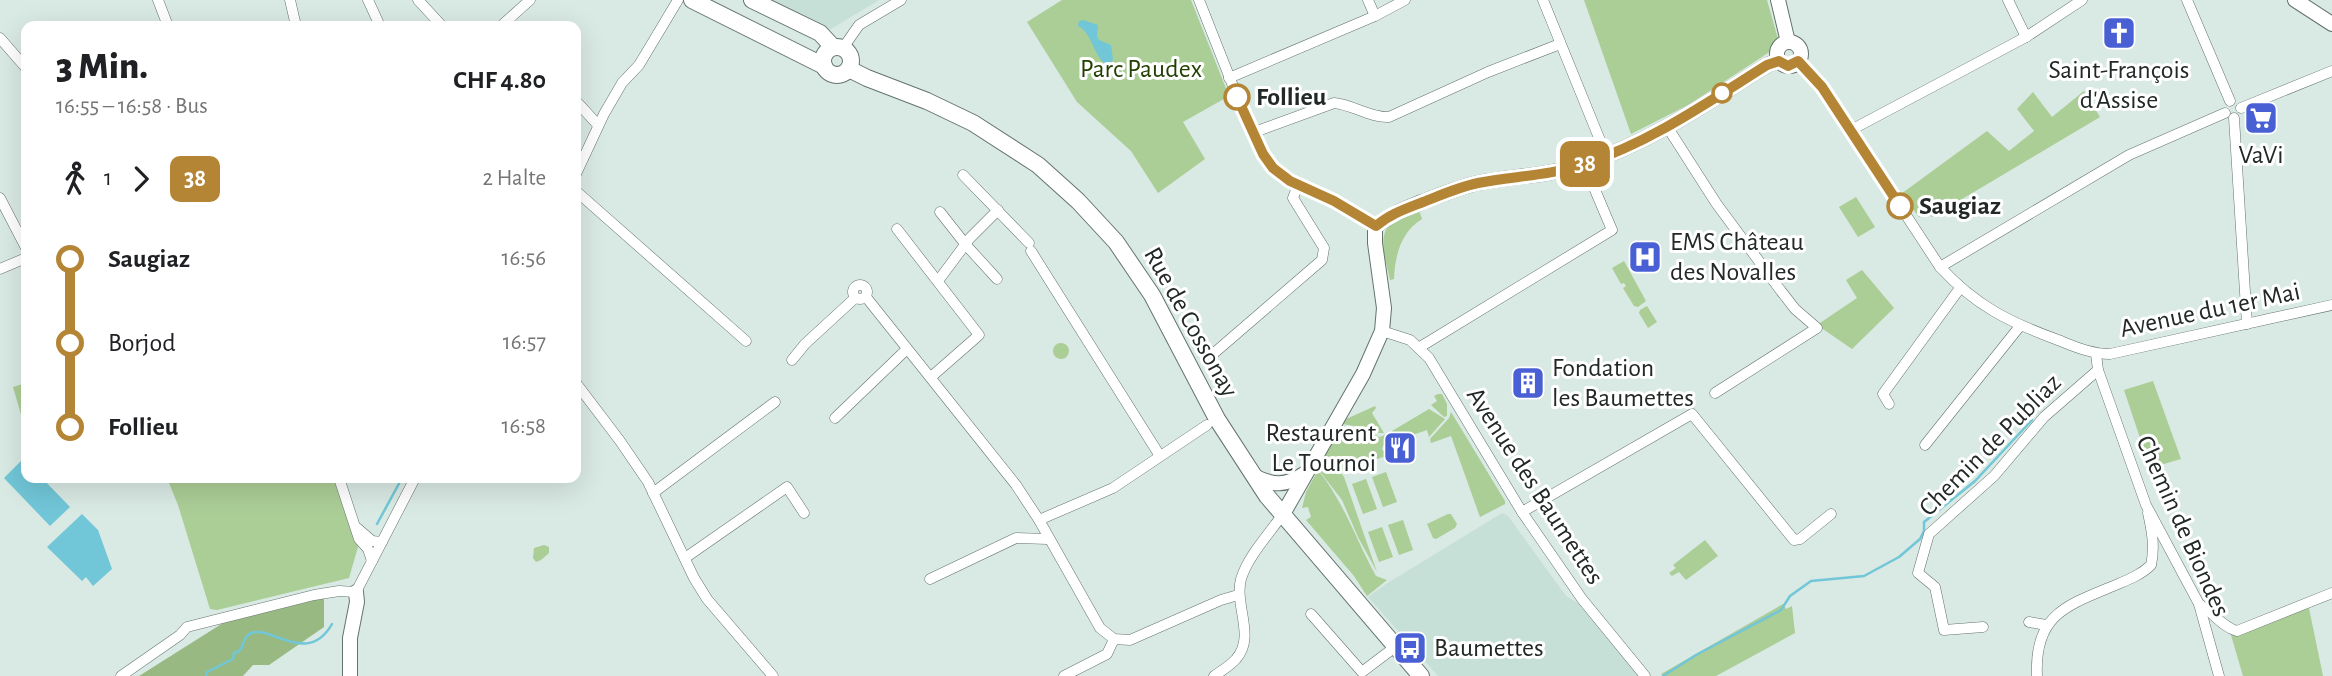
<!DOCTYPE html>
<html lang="de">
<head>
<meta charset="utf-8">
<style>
  :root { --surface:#fff; --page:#f2f2f2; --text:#202124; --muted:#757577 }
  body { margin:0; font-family:"Alegreya Sans",sans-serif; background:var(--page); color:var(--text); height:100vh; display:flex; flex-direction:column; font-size:26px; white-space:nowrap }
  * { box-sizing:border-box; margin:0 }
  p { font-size:23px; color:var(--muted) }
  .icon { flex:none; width:38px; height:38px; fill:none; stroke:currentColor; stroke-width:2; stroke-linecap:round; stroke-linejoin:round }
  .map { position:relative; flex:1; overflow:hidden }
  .details { position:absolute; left:21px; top:21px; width:560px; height:462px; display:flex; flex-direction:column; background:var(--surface); border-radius:14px; box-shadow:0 7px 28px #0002 }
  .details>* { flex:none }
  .badge { padding:0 14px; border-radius:10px; font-size:24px; line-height:46px }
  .map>.badge { position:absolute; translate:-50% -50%; box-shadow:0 0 0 4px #fff }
  .legs { display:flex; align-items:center; gap:10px; height:77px; padding:0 35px; font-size:23px }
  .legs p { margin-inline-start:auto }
  .overview { display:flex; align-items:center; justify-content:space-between; height:119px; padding:0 35px }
  h1 { font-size:38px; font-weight:800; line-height:52px }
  ul { padding:0 35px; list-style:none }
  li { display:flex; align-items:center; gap:24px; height:84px; font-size:26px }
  li i { display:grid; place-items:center; width:10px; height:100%; margin:0 9px; background:currentColor }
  li i::after { content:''; width:18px; height:18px; margin:-9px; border:5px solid; border-radius:50%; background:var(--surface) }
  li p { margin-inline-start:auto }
  li:first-child i { background:linear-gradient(#0000 50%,currentColor 0) }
  li:last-child i { background:linear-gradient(currentColor 50%,#0000 0) }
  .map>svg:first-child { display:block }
  .built { fill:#c7e0d7 }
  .green { fill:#abcd96 }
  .forest { fill:#98ba82 }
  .water { fill:#71c6d7 }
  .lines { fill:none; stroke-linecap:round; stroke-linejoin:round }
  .stream { stroke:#71c6d7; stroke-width:2.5 }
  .street-casing { stroke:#64736e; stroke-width:11 }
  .secondary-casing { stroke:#64736e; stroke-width:16 }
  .primary-casing { stroke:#64736e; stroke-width:18 }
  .street { stroke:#fff; stroke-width:10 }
  .secondary { stroke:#fff; stroke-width:14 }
  .primary { stroke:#fff; stroke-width:16 }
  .line-1-casing { stroke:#fff; stroke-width:16 }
  .line-1 { stroke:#b48535; stroke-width:10 }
  .stop-1-dot { fill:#fff; stroke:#b48535; stroke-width:3.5 }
  .labels { text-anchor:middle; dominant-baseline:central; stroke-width:6; stroke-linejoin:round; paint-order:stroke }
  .park-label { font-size:26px; fill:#214002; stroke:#fff }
  .poi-label { font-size:26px; fill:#212825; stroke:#fff; text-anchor:start }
  .stop-label { font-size:26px; font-weight:bold; fill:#212825; stroke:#fff; text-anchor:start }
  .street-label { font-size:26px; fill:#212825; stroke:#fff }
</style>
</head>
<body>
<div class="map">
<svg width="2332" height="676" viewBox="0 0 2332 676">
  <rect width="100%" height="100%" fill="#d9e9e3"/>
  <g class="built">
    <polygon points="773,0 879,0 831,29 821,29 802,20"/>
    <polygon points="1502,513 1508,516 1566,596 1578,603 1638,676 1438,676 1368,597 1386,584"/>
  </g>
  <g class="green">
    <polygon points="1062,0 1191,0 1229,96 1183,122 1205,159 1158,193 1131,151 1077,102 1027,22"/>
    <polygon points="1584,0 1767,0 1778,39 1771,51 1688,105 1631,134"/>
    <polygon points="2084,91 2100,117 1932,217 1926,212 1919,217 1901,194 1987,131 2009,151 2034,131 2017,109 2033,92 2052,117"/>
    <polygon points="1856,197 1875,227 1858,237 1839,207"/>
    <path d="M1419 210 1422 219C1401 232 1395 255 1394 279L1390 280C1387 263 1375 234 1393 222 1401 217 1411 214 1419 210Z"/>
    <polygon points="1624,261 1646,301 1638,307 1634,306 1623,288 1626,286 1624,283 1621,284 1612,268"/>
    <polygon points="1862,270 1894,308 1852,349 1817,325 1857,298 1846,280"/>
    <polygon points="1647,306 1657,322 1648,328 1639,313 1640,310"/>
    <circle cx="1061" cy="351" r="8"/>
    <polygon points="2153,381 2181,459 2150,468 2124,390"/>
    <polygon points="26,383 26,417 22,418 13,387"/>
    <polygon points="1438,394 1442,394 1447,404 1447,416 1444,417 1431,405 1437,401 1434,396"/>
    <polygon points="1375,406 1376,408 1372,413 1384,433 1376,433 1367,428 1342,424 1344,420"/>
    <polygon points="1429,409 1445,419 1429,437 1427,430 1395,441 1392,431"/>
    <polygon points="1451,412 1505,501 1505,504 1480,517 1451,436 1431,443 1430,439 1449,418"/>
    <polygon points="1341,426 1367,431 1380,437 1387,434 1392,441 1385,443 1382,448 1383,451 1386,450 1386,456 1334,474 1341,473 1344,477 1377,572 1358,537 1342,500 1318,469"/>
    <path d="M1318 470C1344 502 1356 540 1376 576L1387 580 1367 596 1354 576 1306 520 1311 517 1308 507 1302 508 1306 492Z"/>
    <polygon points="1386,472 1397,502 1383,507 1372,477"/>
    <polygon points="167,478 333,478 358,547 349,578 217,610 210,609 178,505"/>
    <polygon points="1366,479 1377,509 1363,514 1352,484"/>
    <polygon points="1448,514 1451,514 1457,524 1455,528 1436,539 1433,538 1427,524"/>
    <polygon points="1403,520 1413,550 1399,555 1388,525"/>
    <polygon points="1382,527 1393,557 1379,562 1368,532"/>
    <polygon points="1705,540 1718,556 1686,580 1679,572 1672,576 1669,573 1676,568 1673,565"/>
    <polygon points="544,545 549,547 549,553 541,560 536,562 533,558 534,548"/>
    <polygon points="1783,604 1786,609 1792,606 1795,633 1716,676 1663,676 1661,674"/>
    <polygon points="2309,608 2323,676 2243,676 2231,635"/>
  </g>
  <polygon class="forest" points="324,598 324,627 269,665 253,665 243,676 139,676 223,623"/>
  <g class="water">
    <path d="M1083 20 1098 25 1097 36 1099 40 1111 45 1113 59 1110 66C1093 60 1094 34 1078 26L1079 21Z"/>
    <polygon points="24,458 26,461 26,478 42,478 70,507 50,526 4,478"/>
    <polygon points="82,514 98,530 112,569 93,586 86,577 82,581 47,547"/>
  </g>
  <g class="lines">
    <g class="stream">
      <polyline points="377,524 402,478"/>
      <path d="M206 676 207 672 233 659 234 653 239 651C243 647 244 639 247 636 265 618 306 670 332 624"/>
      <polyline points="1663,676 1696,655 1781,610 1790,596 1811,581 1864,576 1899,557 1920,539 1924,531 1924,522 1975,481 2032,420"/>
    </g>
    <defs>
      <g id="street">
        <polyline points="158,0 168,26"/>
        <polyline points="290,0 296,26"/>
        <polyline points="368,0 380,26"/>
        <polyline points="418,0 442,26"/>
        <polyline points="1199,0 1250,129 1273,168 1290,181 1334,201 1375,227"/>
        <polyline points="1368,0 1375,16"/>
        <polyline points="1543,0 1606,155"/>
        <polyline points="2008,0 2026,37"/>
        <polyline points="2187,0 2230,101"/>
        <polyline points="501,26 530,0"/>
        <polyline points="0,38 26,68"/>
        <polyline points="843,48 859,25 901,0"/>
        <path d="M1798 62 1822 87 1940 267C1976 306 2009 322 2058 340 2076 347 2091 354 2110 354L2332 305"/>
        <polyline points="1229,78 1375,16 1405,0"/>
        <polyline points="576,101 598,125"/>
        <polyline points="2241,108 2332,71"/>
        <polyline points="2234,118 2247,324"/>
        <polyline points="1668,128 1716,203 1781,291 1795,309 1817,328 1715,393"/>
        <polyline points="1851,130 2026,37 2082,0"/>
        <path d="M1252 133 1334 103C1354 105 1370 118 1389 117L1488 72 1560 44"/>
        <polyline points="576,174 604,114 622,83 639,65 678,0"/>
        <polyline points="963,175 1029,243"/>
        <polyline points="576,191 746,341"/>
        <polyline points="0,198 26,248"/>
        <polyline points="940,212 966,245 997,279"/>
        <polyline points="897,229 979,335 931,377"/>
        <polyline points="1031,251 1160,456"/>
        <polyline points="1940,267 2129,155 2225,113"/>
        <polyline points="0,269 26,258"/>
        <polyline points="938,281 970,238 998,210"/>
        <circle cx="860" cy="292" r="7"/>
        <polyline points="866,297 1016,485 1039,520 1100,628 1114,639 1130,640 1221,600 1238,595"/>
        <polyline points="1382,331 1410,340 1429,358 1522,512 1582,599 1645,676"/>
        <polyline points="1420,347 1612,230 1584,164"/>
        <polyline points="1213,354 1322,260 1324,248 1293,198 1298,185"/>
        <polyline points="2096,354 2098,370 2146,505 2199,604 2219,676"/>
        <polyline points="792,360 805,344 855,298"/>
        <polyline points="576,383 620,441 648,482 694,578 707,599 773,676"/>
        <polyline points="1889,404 1883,394 1960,288"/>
        <polyline points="835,418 907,349"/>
        <polyline points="1925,445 2020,326"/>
        <polyline points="339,478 359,539 368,549 372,561"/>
        <polyline points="653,493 775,402"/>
        <polyline points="1522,512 1692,414 1794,540 1800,539 1831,514"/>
        <polyline points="1039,520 1113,488 1207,425"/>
        <polyline points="357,528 372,541 382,542"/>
        <polyline points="685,558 787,487 804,513"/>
        <polyline points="930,579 1016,538 1048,539"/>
        <path d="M2199 604C2213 612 2222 627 2237 631L2332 593"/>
        <polyline points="1311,614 1362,672 1395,647"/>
        <polyline points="2029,622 2046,625"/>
        <polyline points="1983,627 1944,630 1935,587 1918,573 1929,534 1994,476 2044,417 2098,370"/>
        <polyline points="121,676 180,635 187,627 314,595 339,591 356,592 415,478"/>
        <polyline points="1064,676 1107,654 1114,639"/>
        <path d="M1214 676C1221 671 1230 666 1236 659 1256 637 1234 605 1241 579 1248 556 1269 534 1283 514"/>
        <path d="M2037 676C2034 613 2068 605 2118 584 2130 579 2142 574 2151 565 2155 547 2152 531 2148 513"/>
      </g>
      <g id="secondary">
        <polyline points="1778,0 1788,42"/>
        <polyline points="2295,0 2332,24"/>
        <circle cx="1789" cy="54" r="12"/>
        <path d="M1254 476C1273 486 1286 486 1304 474"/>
        <path d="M1283 514 1363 374 1382 331 1384 308 1375 243V227C1390 214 1405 209 1422 202 1441 195 1459 187 1478 183 1513 176 1549 176 1584 164 1651 142 1708 102 1767 65L1778 61"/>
        <polyline points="350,676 350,638 357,602 356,592"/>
      </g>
      <g id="primary">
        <polyline points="692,0 824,66"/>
        <polyline points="752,0 820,33 833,47"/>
        <circle cx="837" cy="61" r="14"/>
        <polyline points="849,69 867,78 927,101 973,123 1038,165 1078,201 1116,242 1152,295 1217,419 1267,496 1421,676"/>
      </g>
    </defs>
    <use href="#street" class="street-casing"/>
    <use href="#secondary" class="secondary-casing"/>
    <use href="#primary" class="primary-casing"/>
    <use href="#street" class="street"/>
    <use href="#secondary" class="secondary"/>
    <use href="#primary" class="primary"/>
  </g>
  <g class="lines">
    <defs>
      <path id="line-1" d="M1237 97 1263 154 1273 168 1290 181 1334 201 1376 226C1390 214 1405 209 1423 202 1441 195 1459 187 1478 183 1514 176 1549 176 1584 164 1651 142 1708 102 1767 65L1779 61 1788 66 1798 61 1822 87 1900 206"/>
    </defs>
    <use href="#line-1" class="line-1-casing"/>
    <use href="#line-1" class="line-1"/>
  </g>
  <defs>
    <symbol id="church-square" viewBox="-11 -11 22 22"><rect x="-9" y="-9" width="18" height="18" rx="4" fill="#4960d5" stroke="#fff"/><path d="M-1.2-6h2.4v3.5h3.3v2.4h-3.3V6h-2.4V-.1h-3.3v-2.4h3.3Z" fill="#fff"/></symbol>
    <symbol id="supermarket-square" viewBox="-11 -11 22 22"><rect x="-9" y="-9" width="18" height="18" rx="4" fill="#4960d5" stroke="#fff"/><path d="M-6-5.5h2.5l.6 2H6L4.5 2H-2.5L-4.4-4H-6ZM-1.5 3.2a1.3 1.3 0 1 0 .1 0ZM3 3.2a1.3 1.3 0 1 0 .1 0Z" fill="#fff"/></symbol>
    <symbol id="hospital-square" viewBox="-11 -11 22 22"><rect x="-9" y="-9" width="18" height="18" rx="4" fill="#4960d5" stroke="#fff"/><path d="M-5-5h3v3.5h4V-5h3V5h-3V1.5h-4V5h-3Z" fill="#fff"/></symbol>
    <symbol id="building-square" viewBox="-11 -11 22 22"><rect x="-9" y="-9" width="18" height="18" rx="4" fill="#4960d5" stroke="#fff"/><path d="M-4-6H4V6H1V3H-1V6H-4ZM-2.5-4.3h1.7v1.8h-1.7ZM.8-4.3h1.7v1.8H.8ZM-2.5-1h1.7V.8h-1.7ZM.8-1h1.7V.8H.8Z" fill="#fff"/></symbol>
    <symbol id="restaurant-square" viewBox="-11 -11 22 22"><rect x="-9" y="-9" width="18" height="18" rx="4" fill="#4960d5" stroke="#fff"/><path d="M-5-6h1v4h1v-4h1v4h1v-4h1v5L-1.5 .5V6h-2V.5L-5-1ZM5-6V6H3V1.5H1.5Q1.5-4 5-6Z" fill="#fff"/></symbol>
    <symbol id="bus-square" viewBox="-11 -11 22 22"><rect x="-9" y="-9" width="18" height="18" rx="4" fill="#4960d5" stroke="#fff"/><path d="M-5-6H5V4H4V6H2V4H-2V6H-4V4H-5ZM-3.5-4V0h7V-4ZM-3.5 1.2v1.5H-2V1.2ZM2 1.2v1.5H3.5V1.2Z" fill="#fff"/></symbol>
  </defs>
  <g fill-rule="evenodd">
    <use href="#church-square" x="2100" y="14" width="38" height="38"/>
    <use href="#supermarket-square" x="2242" y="99" width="38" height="38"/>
    <use href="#hospital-square" x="1626" y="238" width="38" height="38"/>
    <use href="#building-square" x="1509" y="364" width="38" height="38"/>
    <use href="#restaurant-square" x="1381" y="429" width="38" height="38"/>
    <use href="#bus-square" x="1391" y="629" width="38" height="38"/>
  </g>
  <g class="stop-1-dot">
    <circle cx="1722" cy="93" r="9"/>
    <circle cx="1237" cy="97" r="12"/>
    <circle cx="1900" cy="206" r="12"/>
  </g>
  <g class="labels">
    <g class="park-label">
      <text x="1141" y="69">Parc Paudex</text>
    </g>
    <g class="poi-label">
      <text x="2119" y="70" text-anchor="middle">Saint-François<tspan x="2119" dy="30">d'Assise</tspan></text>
      <text x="2261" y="155" text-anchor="middle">VaVi</text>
      <text x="1670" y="242">EMS Château<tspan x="1670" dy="30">des Novalles</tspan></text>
      <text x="1552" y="368">Fondation<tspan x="1552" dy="30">les Baumettes</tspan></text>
      <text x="1376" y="433" text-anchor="end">Restaurent<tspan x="1376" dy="30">Le Tournoi</tspan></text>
      <text x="1434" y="648">Baumettes</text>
    </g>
    <g class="stop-label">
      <text x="1256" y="97">Follieu</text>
      <text x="1919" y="206">Saugiaz</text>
    </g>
    <g class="street-label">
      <text transform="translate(2210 310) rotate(-12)">Avenue du 1er Mai</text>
      <text transform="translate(1191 322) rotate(61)">Rue de Cossonay</text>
      <text transform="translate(1990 445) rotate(-45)">Chemin de Publiaz</text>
      <text transform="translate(1535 486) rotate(57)">Avenue des Baumettes</text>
      <text transform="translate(2183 526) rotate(66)">Chemin de Biondes</text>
    </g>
  </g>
</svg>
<b class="badge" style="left:1585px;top:164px;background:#b48535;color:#fff">38</b>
<section class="details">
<div class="overview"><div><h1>3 Min.</h1><p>16:55 – 16:58 · Bus</p></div><b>CHF 4.80</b></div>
<div class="legs"><svg class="icon" aria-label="walk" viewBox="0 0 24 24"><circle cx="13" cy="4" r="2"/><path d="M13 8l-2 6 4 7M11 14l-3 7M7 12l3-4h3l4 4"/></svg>1<svg class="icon" aria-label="forward" viewBox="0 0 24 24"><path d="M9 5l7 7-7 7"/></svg><b class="badge" style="background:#b48535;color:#fff">38</b><p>2 Halte</p></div>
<ul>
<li><i style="color:#b48535"></i><b>Saugiaz</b><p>16:56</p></li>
<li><i style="color:#b48535"></i><span>Borjod</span><p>16:57</p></li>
<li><i style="color:#b48535"></i><b>Follieu</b><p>16:58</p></li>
</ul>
</section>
</div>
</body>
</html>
